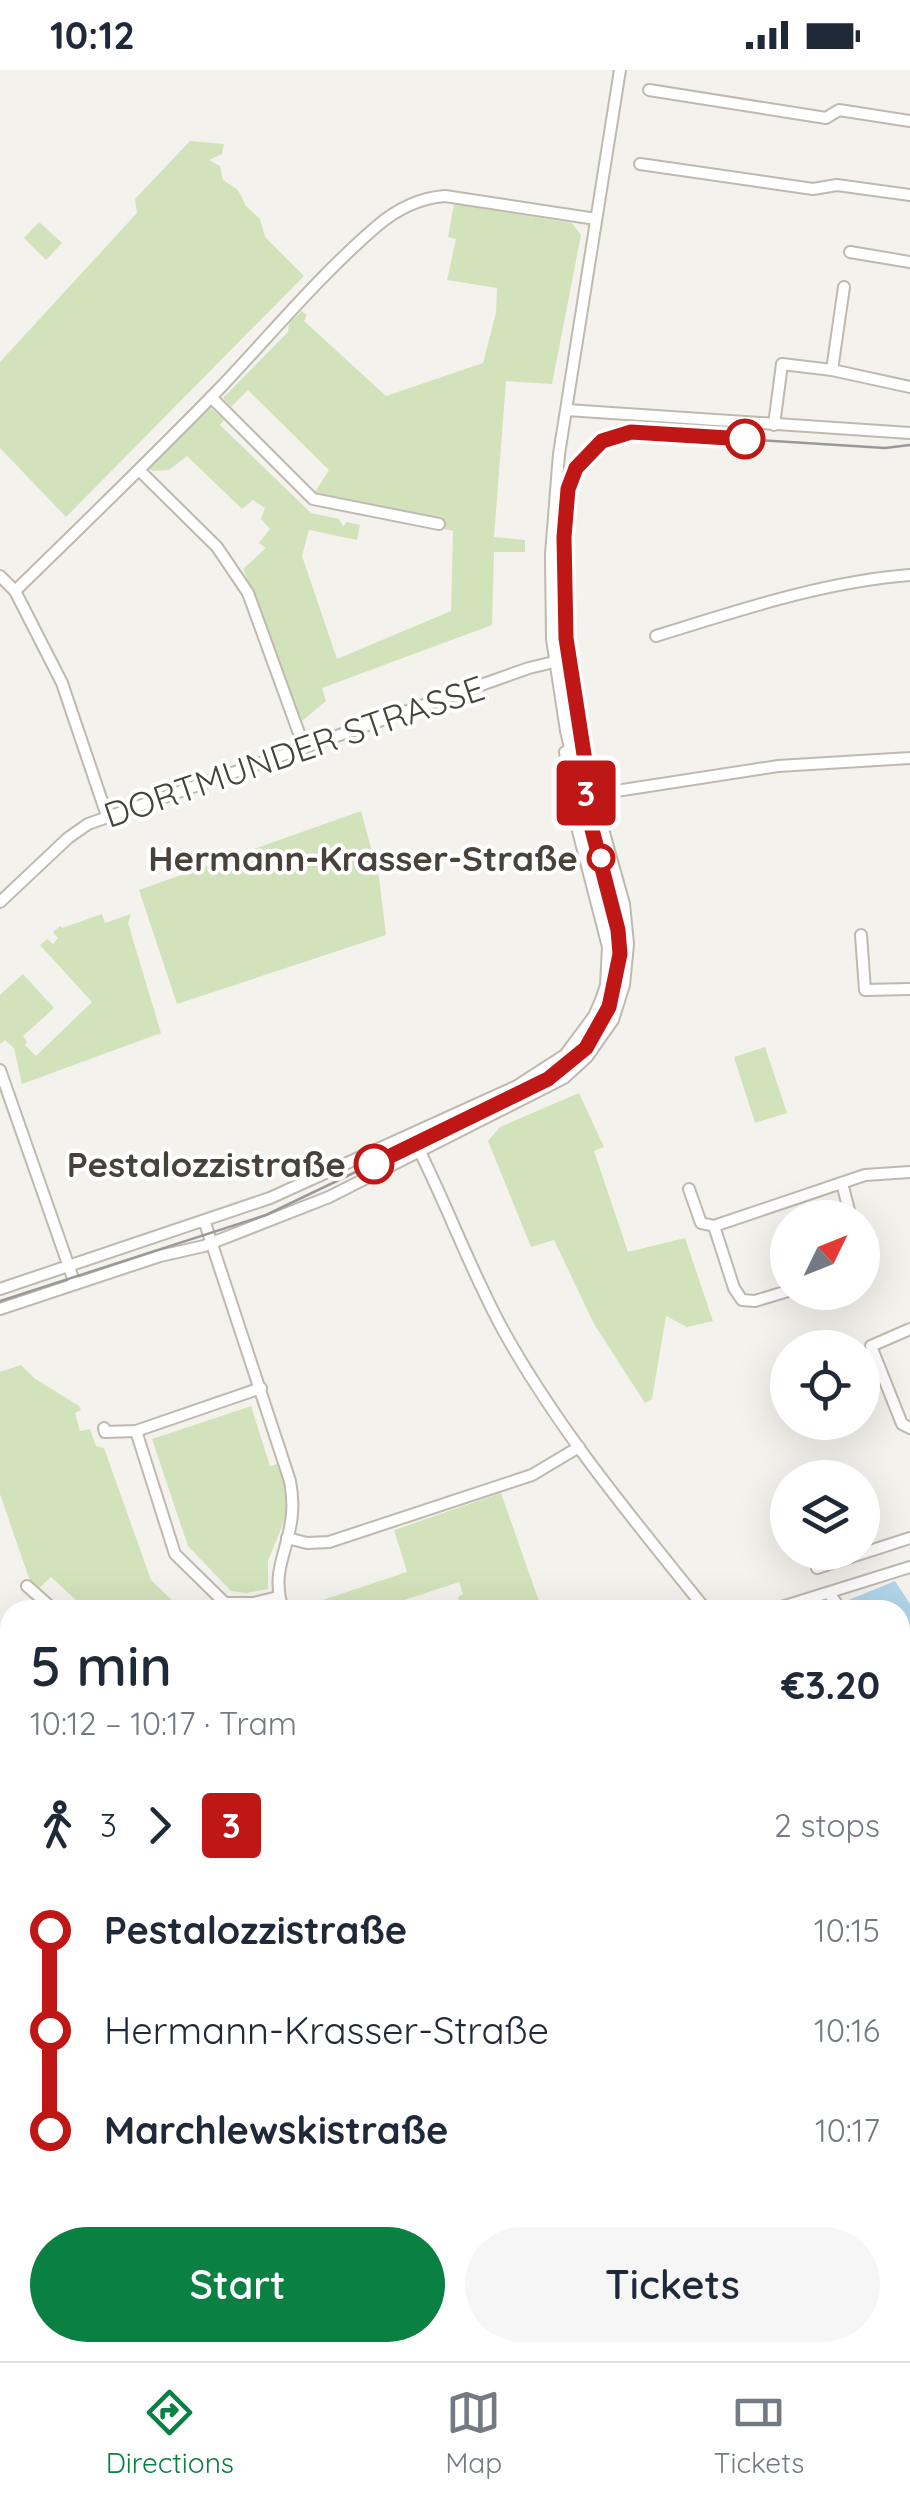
<!DOCTYPE html>
<html lang="en">
<head>
<meta charset="utf-8">
<style>
  :root { --surface:#fff; --page:#f6f6f7; --text:#1f2937; --muted:#747a83; --line:#e0e1e3; --accent:#0b8043 }
  body { margin:0; font-family:Quicksand,sans-serif; background:var(--page); color:var(--text); height:100vh; display:flex; flex-direction:column; font-size:38px; white-space:nowrap }
  * { box-sizing:border-box; margin:0 }
  p { font-size:32px; color:var(--muted) }
  .icon { flex:none; width:55px; height:55px; fill:none; stroke:currentColor; stroke-width:2; stroke-linecap:round; stroke-linejoin:round }
  .map { position:relative; flex:1; overflow:hidden }
  .side { position:absolute; left:0px; top:1530px; width:910px; height:762px; display:flex; flex-direction:column; background:var(--surface); border-radius:30px 30px 0 0; box-shadow:0 10px 40px #0002 }
  .side>* { flex:none }
  .badge { padding:0 20px; border-radius:8px; font-size:35px; line-height:65px }
  .needle { width:65px; rotate:47deg }
  .fabs { position:absolute; left:770px; top:1130px; display:grid; gap:20px }
  .fabs a { display:grid; place-items:center; width:110px; height:110px; border-radius:50%; background:var(--surface); box-shadow:0 10px 40px #0002; font-size:50px }
  .map>.badge { position:absolute; translate:-50% -50%; box-shadow:0 0 0 5px #fff }
  .legs { display:flex; align-items:center; gap:15px; height:110px; padding:0 30px; font-size:32px }
  .legs p { margin-inline-start:auto }
  .headline { display:flex; align-items:center; justify-content:space-between; height:170px; padding:0 30px }
  h1 { font-size:55px; font-weight:600; line-height:75px }
  .action { display:flex; gap:20px; margin-top:auto; padding:20px 30px }
  .action a { flex:1; height:115px; border-radius:60px; background:var(--accent); color:#fff; font-size:40px; font-weight:600; line-height:115px; text-align:center }
  .action a+a { background:var(--page); color:var(--text) }
  ul { padding:0 30px; list-style:none }
  li { display:flex; align-items:center; gap:35px; height:100px; font-size:38px }
  li i { display:grid; place-items:center; width:15px; height:100%; margin:0 12px; background:currentColor }
  li i::after { content:''; width:25px; height:25px; margin:-12px; border:8px solid; border-radius:50%; background:var(--surface) }
  li p { margin-inline-start:auto }
  li:first-child i { background:linear-gradient(#0000 50%,currentColor 0) }
  li:last-child i { background:linear-gradient(currentColor 50%,#0000 0) }
  .status { display:flex; justify-content:space-between; align-items:center; height:70px; padding:0 50px; background:var(--surface); direction:ltr }
  .status svg { height:28px; fill:currentColor }
  .tab-bar { display:flex; justify-content:space-around; align-items:center; height:140px; border-top:2px solid var(--line); background:var(--surface); font-size:28px; color:var(--muted) }
  .tab-bar a { display:grid; justify-items:center; gap:5px }
  .tab-bar .active { color:var(--accent) }
  .map>svg:first-child { display:block }
  .green { fill:#d2e3bb }
  .water { fill:#b1d4e9 }
  .lines { fill:none; stroke-linecap:round; stroke-linejoin:round }
  .minor-casing { stroke:#bfb9b0; stroke-width:14 }
  .major-casing { stroke:#d6b778; stroke-width:16 }
  .minor { stroke:#fff; stroke-width:10 }
  .major { stroke:#f3dba7; stroke-width:12 }
  .tram { stroke:#999; stroke-width:2.5 }
  .line-1-casing { stroke:#fff; stroke-width:22 }
  .line-1 { stroke:#be1716; stroke-width:15 }
  .stop-1-dot { fill:#fff; stroke:#be1716; stroke-width:5 }
  .labels { text-anchor:middle; dominant-baseline:central; stroke-width:8; stroke-linejoin:round; paint-order:stroke }
  .street-label { font-size:35px; fill:#48423b; stroke:#fff }
  .stop-label { font-size:35px; font-weight:bold; fill:#48423b; stroke:#fff; text-anchor:end }
</style>
</head>
<body>
<div class="status"><b>10:12</b><svg viewBox="0 0 49 12"><path d="M0 12V9h3v3zM5 12V6h3v6zM10 12V3h3v9zM15 12V0h3v12zM26 1h20v11H26zM47 4h2v5h-2z"/></svg></div>
<div class="map">
<svg width="910" height="2291" viewBox="0 0 910 2291">
  <rect width="100%" height="100%" fill="#f4f2ec"/>
  <g class="green">
    <polygon points="190,71 224,74 222,84 209,90 220,96 223,110 238,120 246,136 260,149 265,167 304,206 66,447 0,378 0,292 137,143 135,129"/>
    <polygon points="454,134 572,153 581,165 552,314 506,311 494,467 525,470 525,482 494,482 492,555 322,618 326,631 302,651 243,499 266,478 259,473 270,459 261,449 265,438 253,430 242,439 187,386 169,400 152,401 148,396 201,342 210,337 224,350 220,355 311,443 339,449 343,456 347,452 360,455 357,470 309,460 302,486 337,589 451,541 453,461 313,425 329,400 248,320 231,337 223,328 288,262 289,253 302,241 307,245 304,251 386,326 483,293 496,243 497,218 447,210 456,169 448,167"/>
    <polygon points="39,152 62,173 46,190 24,168"/>
    <polygon points="361,741 379,808 386,865 177,934 139,820"/>
    <polygon points="102,844 105,853 131,844 128,853 161,963 22,1014 14,978 5,970 0,974 0,925 23,904 54,938 23,966 27,972 25,975 36,986 92,932 40,875 47,869 53,874 58,868 53,862 60,856 62,858"/>
    <polygon points="765,977 787,1043 755,1053 734,987"/>
    <polygon points="579,1023 604,1077 594,1081 628,1182 685,1168 713,1251 687,1257 666,1246 652,1329 645,1333 594,1254 554,1170 531,1177 488,1071 500,1057"/>
    <polygon points="21,1295 34,1308 79,1336 81,1340 75,1343 80,1361 90,1359 96,1376 104,1378 151,1510 182,1540 75,1540 72,1537 77,1531 51,1507 38,1519 30,1511 0,1424 0,1302"/>
    <polygon points="251,1336 270,1396 281,1393 287,1426 287,1444 268,1491 268,1519 246,1523 231,1521 188,1476 152,1369"/>
    <polygon points="501,1423 542,1540 462,1540 458,1527 463,1524 459,1512 374,1540 317,1540 314,1533 407,1502 394,1460"/>
    <polygon points="10,2281 10,2282 161,2283 151,2291 0,2291"/>
  </g>
  <polygon class="water" points="895,1511 910,1534 910,1562 900,1569 900,1540 852,1540 846,1531"/>
  <g class="lines">
    <defs>
      <g id="minor">
        <polyline points="649,20 826,48 839,40 910,51"/>
        <polyline points="640,94 813,119 837,115 910,125"/>
        <polyline points="850,182 910,192"/>
        <polyline points="832,300 844,217"/>
        <polyline points="211,327 313,429 439,454"/>
        <polyline points="567,340 910,363"/>
        <polyline points="774,355 782,294 832,300 910,317"/>
        <polyline points="139,400 217,477 248,523 304,677"/>
        <polyline points="0,506 15,521 62,613 107,746"/>
        <path d="M15 521C84 454 154 386 222 316 272 263 321 204 377 156 397 139 419 128 445 126L596 149"/>
        <path d="M656 566C740 540 822 512 910 505"/>
        <polyline points="571,728 778,696 910,688"/>
        <polyline points="0,832 68,768 88,754 529,598 554,592"/>
        <polyline points="861,865 865,920 910,919"/>
        <polyline points="0,1000 75,1214"/>
        <path d="M412 1066C445 1129 469 1198 503 1260 559 1361 634 1450 706 1540"/>
        <polyline points="842,1113 851,1148"/>
        <polyline points="689,1119 701,1153 714,1156 865,1105 910,1102"/>
        <path d="M205 1153 290 1411C292 1422 293 1433 292 1444 289 1481 270 1500 283 1540"/>
        <polyline points="714,1156 734,1218 742,1230 755,1231 788,1221"/>
        <polyline points="862,1189 862,1198"/>
        <polyline points="0,1219 270,1128 517,1016 565,985 594,946 601,930 606,915 608,877 576,753 565,682"/>
        <polyline points="0,1239 160,1186 204,1176 329,1127 564,1008 587,987 613,950 624,915 628,874 624,834 597,738 576,703 566,661 552,569 551,484 559,384 620,0"/>
        <polyline points="910,1259 871,1276 902,1354 910,1358"/>
        <polyline points="104,1358 105,1362 136,1361 261,1318"/>
        <polyline points="136,1361 175,1484 225,1533 254,1533 278,1527"/>
        <polyline points="287,1468 307,1473 329,1472 532,1405 579,1377"/>
        <polyline points="817,1498 910,1468"/>
        <polyline points="27,1516 54,1540"/>
        <polyline points="829,1523 841,1540"/>
        <polyline points="772,1540 910,1497"/>
        <polyline points="900,1623 910,1638"/>
        <polyline points="900,1662 910,1658"/>
        <polyline points="0,1874 10,1882"/>
        <polyline points="900,1932 910,1928"/>
        <polyline points="900,2047 910,2070"/>
        <polyline points="0,2093 10,2080"/>
        <polyline points="900,2120 910,2114"/>
        <polyline points="900,2130 910,2133"/>
        <polyline points="900,2269 910,2271"/>
        <polyline points="515,2282 519,2291"/>
        <polyline points="412,2291 425,2282"/>
        <polyline points="435,2291 448,2282"/>
      </g>
      <g id="major">
        <polyline points="900,1795 910,1791"/>
        <polyline points="0,2281 10,2272"/>
      </g>
    </defs>
    <use href="#minor" class="minor-casing"/>
    <use href="#major" class="major-casing"/>
    <use href="#minor" class="minor"/>
    <use href="#major" class="major"/>
    <polyline class="tram" points="0,1231 266,1145 539,1014 573,989 594,967 609,937 616,910 618,860 587,739 585,691 566,569 564,467 568,419 576,398 602,371 631,362 885,378 910,375"/>
  </g>
  <g class="lines">
    <defs>
      <polyline id="line-1" points="374,1094 548,1009 586,978 609,937 620,884 618,860 587,740 585,691 566,568 564,467 568,419 576,398 602,371 631,362 745,369"/>
    </defs>
    <use href="#line-1" class="line-1-casing"/>
    <use href="#line-1" class="line-1"/>
  </g>
  <g class="stop-1-dot">
    <circle cx="745" cy="369" r="18"/>
    <circle cx="601" cy="788" r="12"/>
    <circle cx="374" cy="1094" r="18"/>
  </g>
  <g class="labels">
    <g class="street-label">
      <text transform="translate(294 681) rotate(-19)">DORTMUNDER STRASSE</text>
    </g>
    <g class="stop-label">
      <text x="578" y="788">Hermann-Krasser-Straße</text>
      <text x="346" y="1094">Pestalozzistraße</text>
    </g>
  </g>
</svg>
<div class="fabs">
<a><svg class="needle" viewBox="-14 -14 28 28"><path d="M0-13l5 13h-10z" fill="#e53935"/><path d="M0 13l5-13h-10z" fill="#747a83"/></svg></a>
<a><svg class="icon" aria-label="locate" viewBox="0 0 24 24"><circle cx="12" cy="12" r="6"/><path d="M12 2v4M12 18v4M2 12h4M18 12h4"/></svg></a>
<a><svg class="icon" aria-label="layers" viewBox="0 0 24 24"><path d="M12 4l9 5-9 5-9-5zM3 14l9 5 9-5"/></svg></a>
</div>
<b class="badge" style="left:586px;top:723px;background:#be1716;color:#fff">3</b>
<section class="side">
<div class="headline"><div><h1>5 min</h1><p>10:12 – 10:17 · Tram</p></div><b>€3.20</b></div>
<div class="legs"><svg class="icon" aria-label="walk" viewBox="0 0 24 24"><circle cx="13" cy="4" r="2"/><path d="M13 8l-2 6 4 7M11 14l-3 7M7 12l3-4h3l4 4"/></svg>3<svg class="icon" aria-label="forward" viewBox="0 0 24 24"><path d="M9 5l7 7-7 7"/></svg><b class="badge" style="background:#be1716;color:#fff">3</b><p>2 stops</p></div>
<ul>
<li><i style="color:#be1716"></i><b>Pestalozzistraße</b><p>10:15</p></li>
<li><i style="color:#be1716"></i><span>Hermann-Krasser-Straße</span><p>10:16</p></li>
<li><i style="color:#be1716"></i><b>Marchlewskistraße</b><p>10:17</p></li>
</ul>
<div class="action"><a>Start</a><a>Tickets</a></div>
</section>
</div>
<nav class="tab-bar">
<a class="active"><svg class="icon" aria-label="directions" viewBox="0 0 24 24"><path d="M12 3l9 9-9 9-9-9zM9 14v-3h6M13 9l2 2-2 2"/></svg>Directions</a>
<a><svg class="icon" aria-label="map" viewBox="0 0 24 24"><path d="M3 6l6-2 6 2 6-2v14l-6 2-6-2-6 2zM9 4v14M15 6v14"/></svg>Map</a>
<a><svg class="icon" aria-label="tickets" viewBox="0 0 24 24"><path d="M3 7h18v10H3zM15 7v10"/></svg>Tickets</a>
</nav>
</body>
</html>
